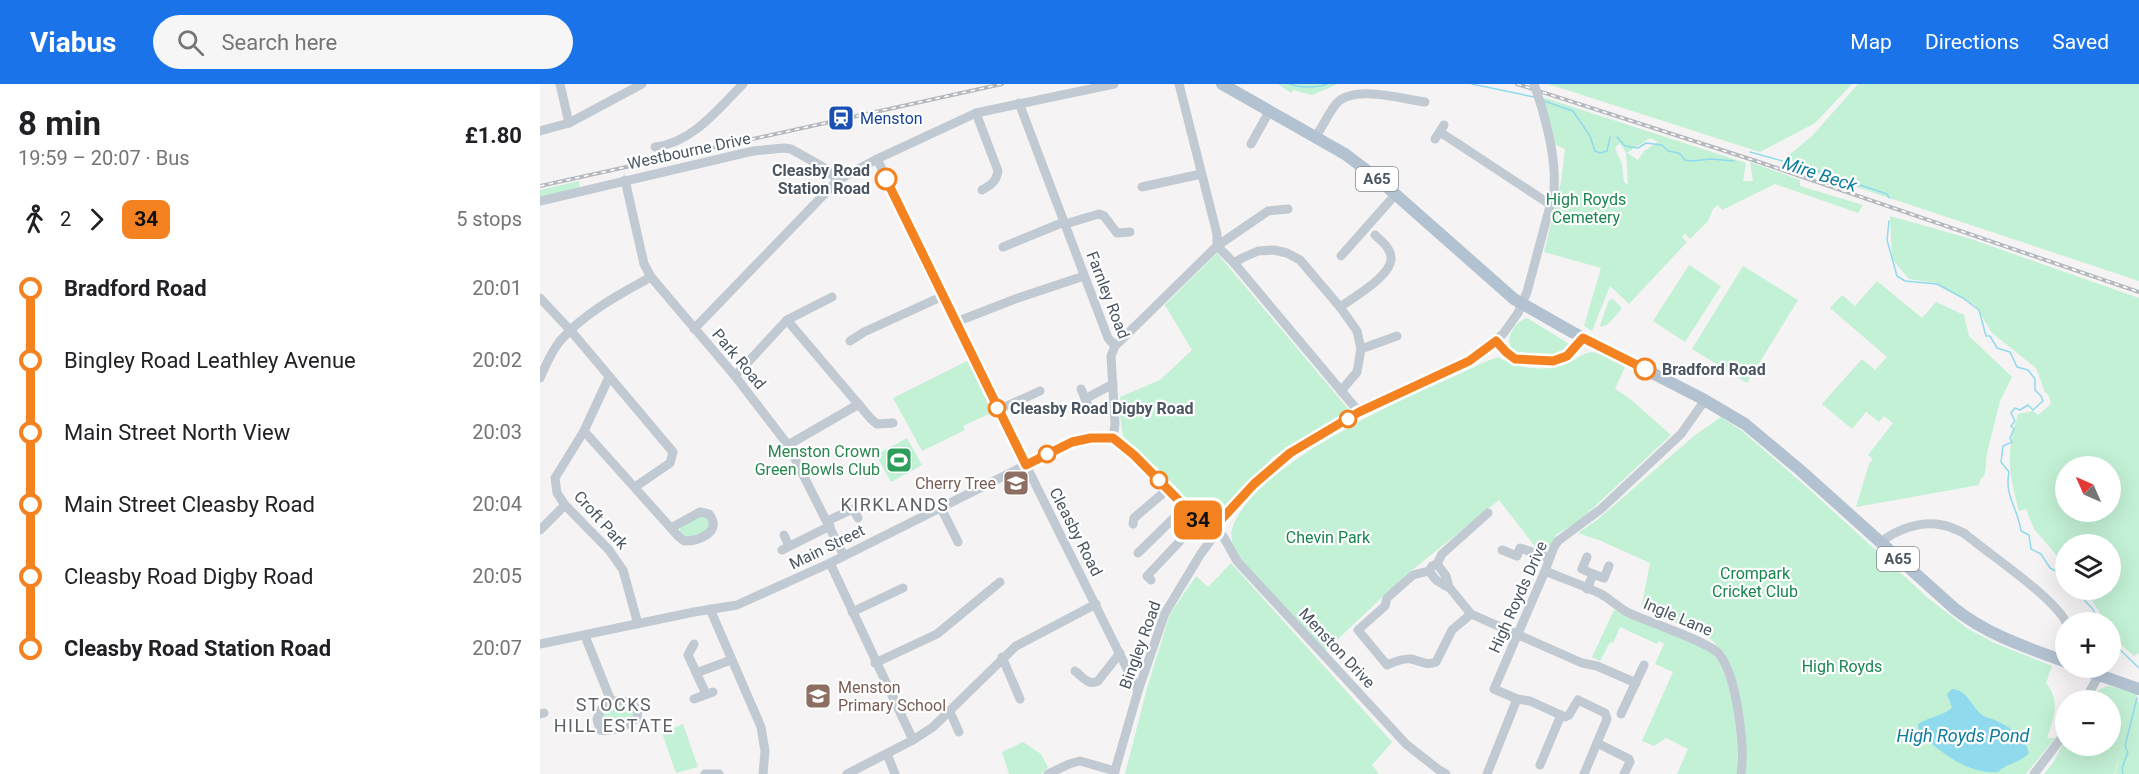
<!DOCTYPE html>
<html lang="en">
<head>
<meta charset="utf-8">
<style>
  :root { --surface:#fff; --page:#f6f6f6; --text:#202124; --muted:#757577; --accent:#1a73e8 }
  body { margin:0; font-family:Roboto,sans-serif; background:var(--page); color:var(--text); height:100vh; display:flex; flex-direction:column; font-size:22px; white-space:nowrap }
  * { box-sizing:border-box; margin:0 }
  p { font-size:20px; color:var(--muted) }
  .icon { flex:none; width:33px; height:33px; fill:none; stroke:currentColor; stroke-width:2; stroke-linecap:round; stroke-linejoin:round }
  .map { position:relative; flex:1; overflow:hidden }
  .details { display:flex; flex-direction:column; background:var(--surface); width:540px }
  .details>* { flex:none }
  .badge { padding:0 12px; border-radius:9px; font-size:21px; line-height:39px }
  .needle { width:39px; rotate:315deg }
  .tools { position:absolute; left:1515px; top:372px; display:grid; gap:12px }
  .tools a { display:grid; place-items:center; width:66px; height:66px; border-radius:50%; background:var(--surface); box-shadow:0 6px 24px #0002; font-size:30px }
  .map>.badge { position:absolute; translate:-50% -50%; box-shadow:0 0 0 3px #fff }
  .legs { display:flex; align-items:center; gap:9px; height:66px; padding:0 18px; font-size:20px }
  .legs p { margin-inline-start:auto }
  .summary { display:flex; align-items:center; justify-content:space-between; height:102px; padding:0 18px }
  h1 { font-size:33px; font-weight:700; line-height:45px }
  ul { padding:0 18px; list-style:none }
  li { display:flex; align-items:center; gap:21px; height:72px; font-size:22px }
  li i { display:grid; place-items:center; width:9px; height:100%; margin:0 8px; background:currentColor }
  li i::after { content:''; width:15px; height:15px; margin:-8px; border:4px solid; border-radius:50%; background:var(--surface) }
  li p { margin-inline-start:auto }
  li:first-child i { background:linear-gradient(#0000 50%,currentColor 0) }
  li:last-child i { background:linear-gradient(currentColor 50%,#0000 0) }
  header { display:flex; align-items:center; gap:36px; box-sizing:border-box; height:84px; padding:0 30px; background:var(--accent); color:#fff }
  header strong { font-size:28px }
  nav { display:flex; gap:33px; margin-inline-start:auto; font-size:21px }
  .search { width:420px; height:54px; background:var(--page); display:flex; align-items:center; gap:15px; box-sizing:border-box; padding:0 21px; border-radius:33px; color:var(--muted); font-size:22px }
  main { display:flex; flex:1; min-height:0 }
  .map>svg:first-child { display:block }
  .green { fill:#c3f1d5; fill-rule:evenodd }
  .water { fill:#90daee }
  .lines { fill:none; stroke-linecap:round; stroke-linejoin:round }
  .stream { stroke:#90daee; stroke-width:1.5 }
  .minor { stroke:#c1cad2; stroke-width:9 }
  .major { stroke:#b3c2d1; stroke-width:12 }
  .rail-casing { stroke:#b5b8bd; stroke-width:4 }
  .rail { stroke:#fff; stroke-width:1.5; stroke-dasharray:4.5; stroke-linecap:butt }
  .minor-bridge { stroke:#c1cad2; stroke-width:9 }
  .line-1-casing { stroke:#fff; stroke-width:14 }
  .line-1 { stroke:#f58220; stroke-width:9 }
  .stop-1-dot { fill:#fff; stroke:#f58220; stroke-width:3 }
  .labels { text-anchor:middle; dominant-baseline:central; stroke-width:4.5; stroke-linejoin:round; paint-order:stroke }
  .shield { fill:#fff; stroke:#808990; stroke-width:1.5 }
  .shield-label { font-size:15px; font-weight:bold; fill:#4a5661 }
  .transit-label { font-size:16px; fill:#164399; stroke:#fff; text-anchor:start }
  .street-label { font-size:16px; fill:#4a5661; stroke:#fff }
  .stop-label { font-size:16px; font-weight:bold; fill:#4a5661; stroke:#fff; text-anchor:start }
  .park-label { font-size:16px; fill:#17864f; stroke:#fff }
  .leisure-label { font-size:16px; fill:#27864d; stroke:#fff; text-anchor:end }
  .education-label { font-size:16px; fill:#785e54; stroke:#fff; text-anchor:end }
  .water-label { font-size:18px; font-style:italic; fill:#0c7c9b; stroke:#fff }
  .neighbourhood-label { font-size:18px; letter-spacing:1.5px; fill:#5f6368; stroke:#fff }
</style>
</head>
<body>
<header>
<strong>Viabus</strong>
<div class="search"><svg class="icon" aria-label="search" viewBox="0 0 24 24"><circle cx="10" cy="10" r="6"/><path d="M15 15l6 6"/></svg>Search here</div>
<nav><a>Map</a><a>Directions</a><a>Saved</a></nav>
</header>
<main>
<section class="details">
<div class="summary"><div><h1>8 min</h1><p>19:59 – 20:07 · Bus</p></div><b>£1.80</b></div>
<div class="legs"><svg class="icon" aria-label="walk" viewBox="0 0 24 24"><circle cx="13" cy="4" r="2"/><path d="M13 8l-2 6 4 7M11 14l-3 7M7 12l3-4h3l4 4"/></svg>2<svg class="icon" aria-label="forward" viewBox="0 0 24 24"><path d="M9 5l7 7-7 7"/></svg><b class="badge" style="background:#f58220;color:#111">34</b><p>5 stops</p></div>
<ul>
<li><i style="color:#f58220"></i><b>Bradford Road</b><p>20:01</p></li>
<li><i style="color:#f58220"></i><span>Bingley Road Leathley Avenue</span><p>20:02</p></li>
<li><i style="color:#f58220"></i><span>Main Street North View</span><p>20:03</p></li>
<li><i style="color:#f58220"></i><span>Main Street Cleasby Road</span><p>20:04</p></li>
<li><i style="color:#f58220"></i><span>Cleasby Road Digby Road</span><p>20:05</p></li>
<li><i style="color:#f58220"></i><b>Cleasby Road Station Road</b><p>20:07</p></li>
</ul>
</section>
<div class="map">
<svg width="1599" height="690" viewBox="0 0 1599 690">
  <rect width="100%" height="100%" fill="#f5f3f3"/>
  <g class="green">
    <polygon points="738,0 798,0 772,11 753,6 751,9"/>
    <polygon points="1008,0 1312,0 1275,39 1220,68"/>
    <polygon points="1318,0 1599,0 1599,197 1241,78 1273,51"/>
    <path d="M1002 13 1206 79 1203 97H1213L1210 78 1260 96V102L1323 121 1318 129 1235 100 1182 126 1178 121 1173 125 1168 137 1150 155 1145 150 1142 153 1147 158 1089 220 1070 202 1052 247 1044 242 1061 184 1004 168 1021 98 1025 65 1014 60ZM1110 54 1118 58 1104 67 1098 76 1087 69ZM1080 59 1086 69 1088 101 1084 98 1082 80 1075 64Z"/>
    <polygon points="39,97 40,104 0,114 0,106"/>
    <path d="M1350 132 1428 154 1599 214V569L1594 572C1583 562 1570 555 1570 538H1565L1546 506H1570V460H1526L1525 481 1494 445 1486 425 1479 427C1468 386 1466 370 1478 330L1493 327 1498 331 1511 320 1509 312 1505 308 1496 284 1452 249 1435 221 1396 199 1369 195 1352 175ZM1570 382V428H1526V382Z"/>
    <polygon points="677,169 809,326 733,373 682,428 655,428 642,413 641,408 616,382 612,383 583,352 579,326 582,324 580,313 620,296 652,266 625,221"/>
    <polygon points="1149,181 1181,202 1145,258 1113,237"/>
    <polygon points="1203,182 1258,216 1207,299 1152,265"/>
    <polygon points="1337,197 1382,234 1396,218 1424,231 1429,252 1472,293 1460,317 1447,369 1445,390 1440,396 1439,401 1316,423 1329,380 1333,375 1328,371 1353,339 1344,332 1339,338 1326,328 1312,345 1282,320 1322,275 1335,286 1347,273 1290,224 1302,211 1315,222"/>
    <polygon points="1073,215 1081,223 1081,226 1067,241 1061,243 1060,241 1069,216"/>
    <path d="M987 234 1031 261C1020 278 998 272 979 271 961 262 971 239 987 234Z"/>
    <path d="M1051 268 1059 269 1085 283 1075 305 1089 314 1131 351 1038 438 1017 450 1006 468 997 465 959 416 866 491 784 568 695 468C693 460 689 450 693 442 716 382 851 320 908 295 925 288 940 279 958 273 976 284 1004 288 1024 281 1034 277 1041 270 1051 268Z"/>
    <polygon points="429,276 453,328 423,342 425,346 382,367 353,314"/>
    <path d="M1181 333 1202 347 1270 406 1388 514 1428 545 1457 560 1512 582 1506 599C1521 617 1514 634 1507 654H1515L1486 690H1205C1209 659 1196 580 1173 557 1165 549 1116 531 1101 525L1110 479 1059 456 1038 449 1057 436 1154 352Z"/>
    <polygon points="367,354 382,381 351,398 336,371"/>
    <polygon points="167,432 170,441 166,449 146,454 140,451 140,444 154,433"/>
    <polygon points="691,479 852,658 832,681 839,690 585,690 607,604 630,530 656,492 668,503"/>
    <path d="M1074 526 1168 565C1195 588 1199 657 1197 690H1137L1148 665 1126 654 1114 662 1102 657 1133 588 1115 580 1124 560 1119 557 1117 560 1080 543 1073 559 1070 558 1060 577 1052 573Z"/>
    <path d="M1568 602 1597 609V617L1599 618V690H1575L1580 671 1574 690H1504L1513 679 1525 656 1526 662H1570V616H1550C1555 608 1559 605 1568 602Z"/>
    <path d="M73 619 90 622 95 629C88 636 71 644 62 642L61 632Z"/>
    <polygon points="143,640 158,683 136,689 122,649"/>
    <polygon points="483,658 501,670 508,683 501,690 469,690 462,668"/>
  </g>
  <path class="water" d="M1412 605C1427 606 1430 620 1440 629 1445 634 1451 634 1457 637 1472 644 1485 653 1489 669 1479 680 1466 679 1458 688 1425 690 1402 668 1379 649L1378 640C1389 633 1402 632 1412 624L1407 610Z"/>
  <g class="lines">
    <g class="stream">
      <path d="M750 0C760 4 777 4 787 0"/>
      <polyline points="932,0 994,13"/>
      <polyline points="1004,17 1033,27 1050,52 1055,67 1060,69 1067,67 1070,53"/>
      <polyline points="1077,53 1085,62 1098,64 1106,59 1122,61 1128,67 1139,69 1145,76 1151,77 1171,75 1194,77"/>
      <polyline points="1210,68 1275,86 1347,110 1349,114"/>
      <path d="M1349 137 1347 156 1357 192 1365 197 1397 200 1423 214 1439 226 1446 252H1450L1457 264 1470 268 1477 283 1488 286 1495 295V306L1501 312 1503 317 1493 326 1488 321 1480 326 1475 324 1471 329 1475 337 1471 342 1474 345 1470 354 1472 358 1463 362 1461 378 1469 388C1464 412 1478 424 1481 447L1489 451 1491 465 1501 470 1510 484 1526 492"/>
      <polyline points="1541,506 1545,517 1552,524 1560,538"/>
      <polyline points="1570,556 1599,584"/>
      <polyline points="1583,690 1582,684 1588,668 1585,662 1597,614"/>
    </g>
    <g class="minor">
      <polyline points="20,0 29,39"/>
      <polyline points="639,0 677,150 677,162"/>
      <polyline points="479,19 568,254 575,262 571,272 575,340 573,355"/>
      <path d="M436 29 458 87C456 98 451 101 442 106"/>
      <polyline points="0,47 29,39 102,0"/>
      <polyline points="900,48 1011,121"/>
      <path d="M776 52C783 42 788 30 796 20 813 0 862 15 885 18"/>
      <polyline points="895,55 904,41"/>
      <polyline points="711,60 730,26"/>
      <path d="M115 63C152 59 178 25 203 0"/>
      <polyline points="337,75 462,333 598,607"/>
      <polyline points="85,96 104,180 111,193 195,292 248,361 304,472"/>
      <polyline points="602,103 661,90"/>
      <polyline points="0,117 213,67 244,64 251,65 283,83 298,96"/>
      <polyline points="525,140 559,130 564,132 577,149 590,148"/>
      <polyline points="677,162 694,179 819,328"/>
      <polyline points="463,163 524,138"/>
      <polyline points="801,172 855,111"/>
      <polyline points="694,179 702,174 718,167 734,166 747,169 760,176 800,223 817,247 821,265 817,288 801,307"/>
      <polyline points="0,214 31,247 133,368 130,379 95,403"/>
      <path d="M800 223C814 213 853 191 851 173 850 163 841 157 835 151"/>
      <polyline points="247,236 331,335 337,340 353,339"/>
      <polyline points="416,238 478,214 544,192"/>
      <polyline points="154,245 298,96 337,75 436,29 574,0"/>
      <polyline points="310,257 324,248 403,212"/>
      <polyline points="956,257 975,275 1013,277 1027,272 1043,254"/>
      <polyline points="575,262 677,162 728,127 748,125"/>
      <polyline points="821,265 857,252"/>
      <polyline points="195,292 247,236 292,213"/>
      <polyline points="69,293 44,347 15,394 17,409 25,421 69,466 83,486 98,540"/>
      <path d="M0 294C6 281 11 268 20 257 44 229 80 210 111 193"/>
      <polyline points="541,305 549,323"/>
      <polyline points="545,315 573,300"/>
      <polyline points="458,326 500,307"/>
      <path d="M44 347 138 452 144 457C159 457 183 448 169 430L160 428 131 444"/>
      <polyline points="573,355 594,371 659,437 671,441 679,438"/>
      <polyline points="248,361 319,320"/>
      <polyline points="401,424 418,458"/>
      <polyline points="287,437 313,425 318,434"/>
      <polyline points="593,440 594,434 628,405"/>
      <polyline points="0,446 25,421"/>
      <polyline points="677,448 683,452 697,477 866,660 899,686 906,690"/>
      <polyline points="244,451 249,462"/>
      <path d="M1340 459C1355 446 1381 436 1402 441 1409 442 1417 446 1424 449 1450 471 1511 511 1526 538"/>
      <polyline points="242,466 290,442"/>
      <polyline points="962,466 977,472 980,464 1009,474"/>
      <polyline points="598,469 645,423"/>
      <polyline points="1047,473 1042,485 1053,490 1047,505"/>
      <polyline points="290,479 373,656"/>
      <polyline points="897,480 902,470 948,429"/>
      <path d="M889 487 873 491 847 514 845 522 818 546 847 581C854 578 863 574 871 575 881 577 886 582 896 578L912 546 931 530"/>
      <path d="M1005 487C1024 495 1043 501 1061 510 1070 515 1078 523 1087 528 1105 537 1170 558 1179 570 1197 593 1205 661 1201 690"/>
      <polyline points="1053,490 1064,494 1069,482"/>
      <polyline points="611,496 607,492 659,437"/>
      <polyline points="908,503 896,496 889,487 892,482 897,480 906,492 909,503 931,530 1042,579 1057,582 1096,599"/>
      <polyline points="170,525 221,643 225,667 223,690"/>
      <polyline points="312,528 363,504"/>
      <path d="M45 552 71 617C82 616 91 617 98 626L97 634C87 641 73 649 60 646L57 635 62 624 71 617"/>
      <polyline points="0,560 154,528 197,521 290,479 532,358 551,354 573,355"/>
      <polyline points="154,560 148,571 166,610"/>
      <polyline points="462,573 480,615"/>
      <polyline points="335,579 397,550 460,498"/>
      <path d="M535 587C543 593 548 602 558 597L580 569"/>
      <polyline points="156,589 191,576"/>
      <polyline points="154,615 173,608"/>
      <polyline points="977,615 990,617 1025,633 1029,631 1038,616 1065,629 1067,635 1057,659 1089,675 1090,678 1084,690"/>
      <polyline points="1545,616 1559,591"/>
      <polyline points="410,628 419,648"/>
      <polyline points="0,630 4,629"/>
      <polyline points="1081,630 1104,581"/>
      <polyline points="347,670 355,690"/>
      <polyline points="1000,681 1021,631"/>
      <polyline points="165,690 179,690"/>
      <polyline points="307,690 373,656 393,643 476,562 556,520"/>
      <polyline points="508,690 529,680 540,677 575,687"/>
      <path d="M574 690 598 607 625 529 660 471 677 448 679 438 714 400 750 369 819 328 929 277 963 250 978 229 987 208 1014 107C1016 77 1009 49 1001 21"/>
      <polyline points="947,690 977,615 954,605 1005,487 1014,463 1018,457 1061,425 1141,350 1165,316"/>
      <polyline points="1044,690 1057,659"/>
      <polyline points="1494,690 1526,648"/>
    </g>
    <g class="major">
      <path d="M682 0 805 70 838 95 974 215 1032 248 1161 314 1205 340 1260 386 1415 525C1448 551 1486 563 1526 578"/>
      <polyline points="1539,584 1599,605"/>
    </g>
    <defs>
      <g id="rail">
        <polyline points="977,0 1216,77 1599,208"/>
        <polyline points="0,102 462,0"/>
      </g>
    </defs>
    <use href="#rail" class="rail-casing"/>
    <use href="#rail" class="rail"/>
    <polyline class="minor-bridge" points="994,0 1001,21"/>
  </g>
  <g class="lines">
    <defs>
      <polyline id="line-1" points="346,95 486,381 532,358 551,354 573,354 594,371 658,436 671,441 679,438 714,400 750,369 819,328 929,277 956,257 966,268 975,275 1013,277 1027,272 1043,254 1105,285"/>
    </defs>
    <use href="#line-1" class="line-1-casing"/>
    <use href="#line-1" class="line-1"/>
  </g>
  <defs>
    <symbol id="station-square" viewBox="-11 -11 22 22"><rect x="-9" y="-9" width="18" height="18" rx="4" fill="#1a4fb4" stroke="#fff"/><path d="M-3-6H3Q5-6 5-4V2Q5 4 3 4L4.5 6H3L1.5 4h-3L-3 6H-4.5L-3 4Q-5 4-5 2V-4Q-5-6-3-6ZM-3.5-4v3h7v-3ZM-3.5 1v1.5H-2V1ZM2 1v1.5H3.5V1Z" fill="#fff"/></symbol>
    <symbol id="stadium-square" viewBox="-11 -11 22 22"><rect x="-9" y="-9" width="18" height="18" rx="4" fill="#2e9e5b" stroke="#fff"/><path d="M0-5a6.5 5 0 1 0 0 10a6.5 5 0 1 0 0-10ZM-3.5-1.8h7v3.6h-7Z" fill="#fff"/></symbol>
    <symbol id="school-square" viewBox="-11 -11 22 22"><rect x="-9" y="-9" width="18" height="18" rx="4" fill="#8d6e63" stroke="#fff"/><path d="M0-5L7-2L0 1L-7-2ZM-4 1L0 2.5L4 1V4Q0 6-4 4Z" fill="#fff"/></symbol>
  </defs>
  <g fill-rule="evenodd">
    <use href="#station-square" x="286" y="19" width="30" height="30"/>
    <use href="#stadium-square" x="344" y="361" width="30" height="30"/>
    <use href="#school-square" x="461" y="384" width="30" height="30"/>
    <use href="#school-square" x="263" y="597" width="30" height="30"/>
  </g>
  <g class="stop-1-dot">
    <circle cx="346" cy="95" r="10"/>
    <circle cx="1105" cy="285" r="10"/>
    <circle cx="457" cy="324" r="8"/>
    <circle cx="808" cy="335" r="8"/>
    <circle cx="507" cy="370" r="8"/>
    <circle cx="619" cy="396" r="8"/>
  </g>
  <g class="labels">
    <g class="shield">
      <rect x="816" y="83" width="42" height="24" rx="4.5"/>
      <rect x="1337" y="463" width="42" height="24" rx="4.5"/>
    </g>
    <g class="shield-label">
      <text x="837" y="95">A65</text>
      <text x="1358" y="475">A65</text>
    </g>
    <g class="transit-label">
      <text x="320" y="34">Menston</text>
    </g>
    <g class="street-label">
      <text transform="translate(149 67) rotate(-12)">Westbourne Drive</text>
      <text transform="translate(568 211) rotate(69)">Farnley Road</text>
      <text transform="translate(199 275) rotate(50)">Park Road</text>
      <text transform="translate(61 436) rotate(48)">Croft Park</text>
      <text transform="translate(536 448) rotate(63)">Cleasby Road</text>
      <text transform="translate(287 463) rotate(-26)">Main Street</text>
      <text transform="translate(978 513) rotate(-66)">High Royds Drive</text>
      <text transform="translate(1138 533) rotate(23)">Ingle Lane</text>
      <text transform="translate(600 561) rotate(-70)">Bingley Road</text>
      <text transform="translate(797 564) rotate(47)">Menston Drive</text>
    </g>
    <g class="stop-label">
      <text x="330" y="86" text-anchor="end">Cleasby Road<tspan x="330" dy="18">Station Road</tspan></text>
      <text x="1122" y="285">Bradford Road</text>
      <text x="470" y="324">Cleasby Road Digby Road</text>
    </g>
    <g class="park-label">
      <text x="1046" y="115">High Royds<tspan x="1046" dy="18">Cemetery</tspan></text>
      <text x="788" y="453">Chevin Park</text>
      <text x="1215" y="489">Crompark<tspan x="1215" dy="18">Cricket Club</tspan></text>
      <text x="1302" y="582">High Royds</text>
    </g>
    <g class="leisure-label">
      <text x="340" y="367">Menston Crown<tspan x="340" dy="18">Green Bowls Club</tspan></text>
    </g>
    <g class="education-label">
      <text x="456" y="399">Cherry Tree</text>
      <text x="298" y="603" text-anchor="start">Menston<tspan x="298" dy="18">Primary School</tspan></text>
    </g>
    <g class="water-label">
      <text transform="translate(1280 90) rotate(18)">Mire Beck</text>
      <text x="1423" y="651">High Royds Pond</text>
    </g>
    <g class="neighbourhood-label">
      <text x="355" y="420">KIRKLANDS</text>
      <text x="74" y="620">STOCKS<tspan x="74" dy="21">HILL ESTATE</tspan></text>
    </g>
  </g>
</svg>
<div class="tools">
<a><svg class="needle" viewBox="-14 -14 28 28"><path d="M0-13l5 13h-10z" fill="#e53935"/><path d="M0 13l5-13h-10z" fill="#757577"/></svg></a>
<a><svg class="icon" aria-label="layers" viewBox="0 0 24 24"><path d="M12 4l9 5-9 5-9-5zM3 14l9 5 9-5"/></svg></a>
<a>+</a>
<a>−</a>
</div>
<b class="badge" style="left:658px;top:436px;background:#f58220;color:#111">34</b>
</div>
</main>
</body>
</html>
